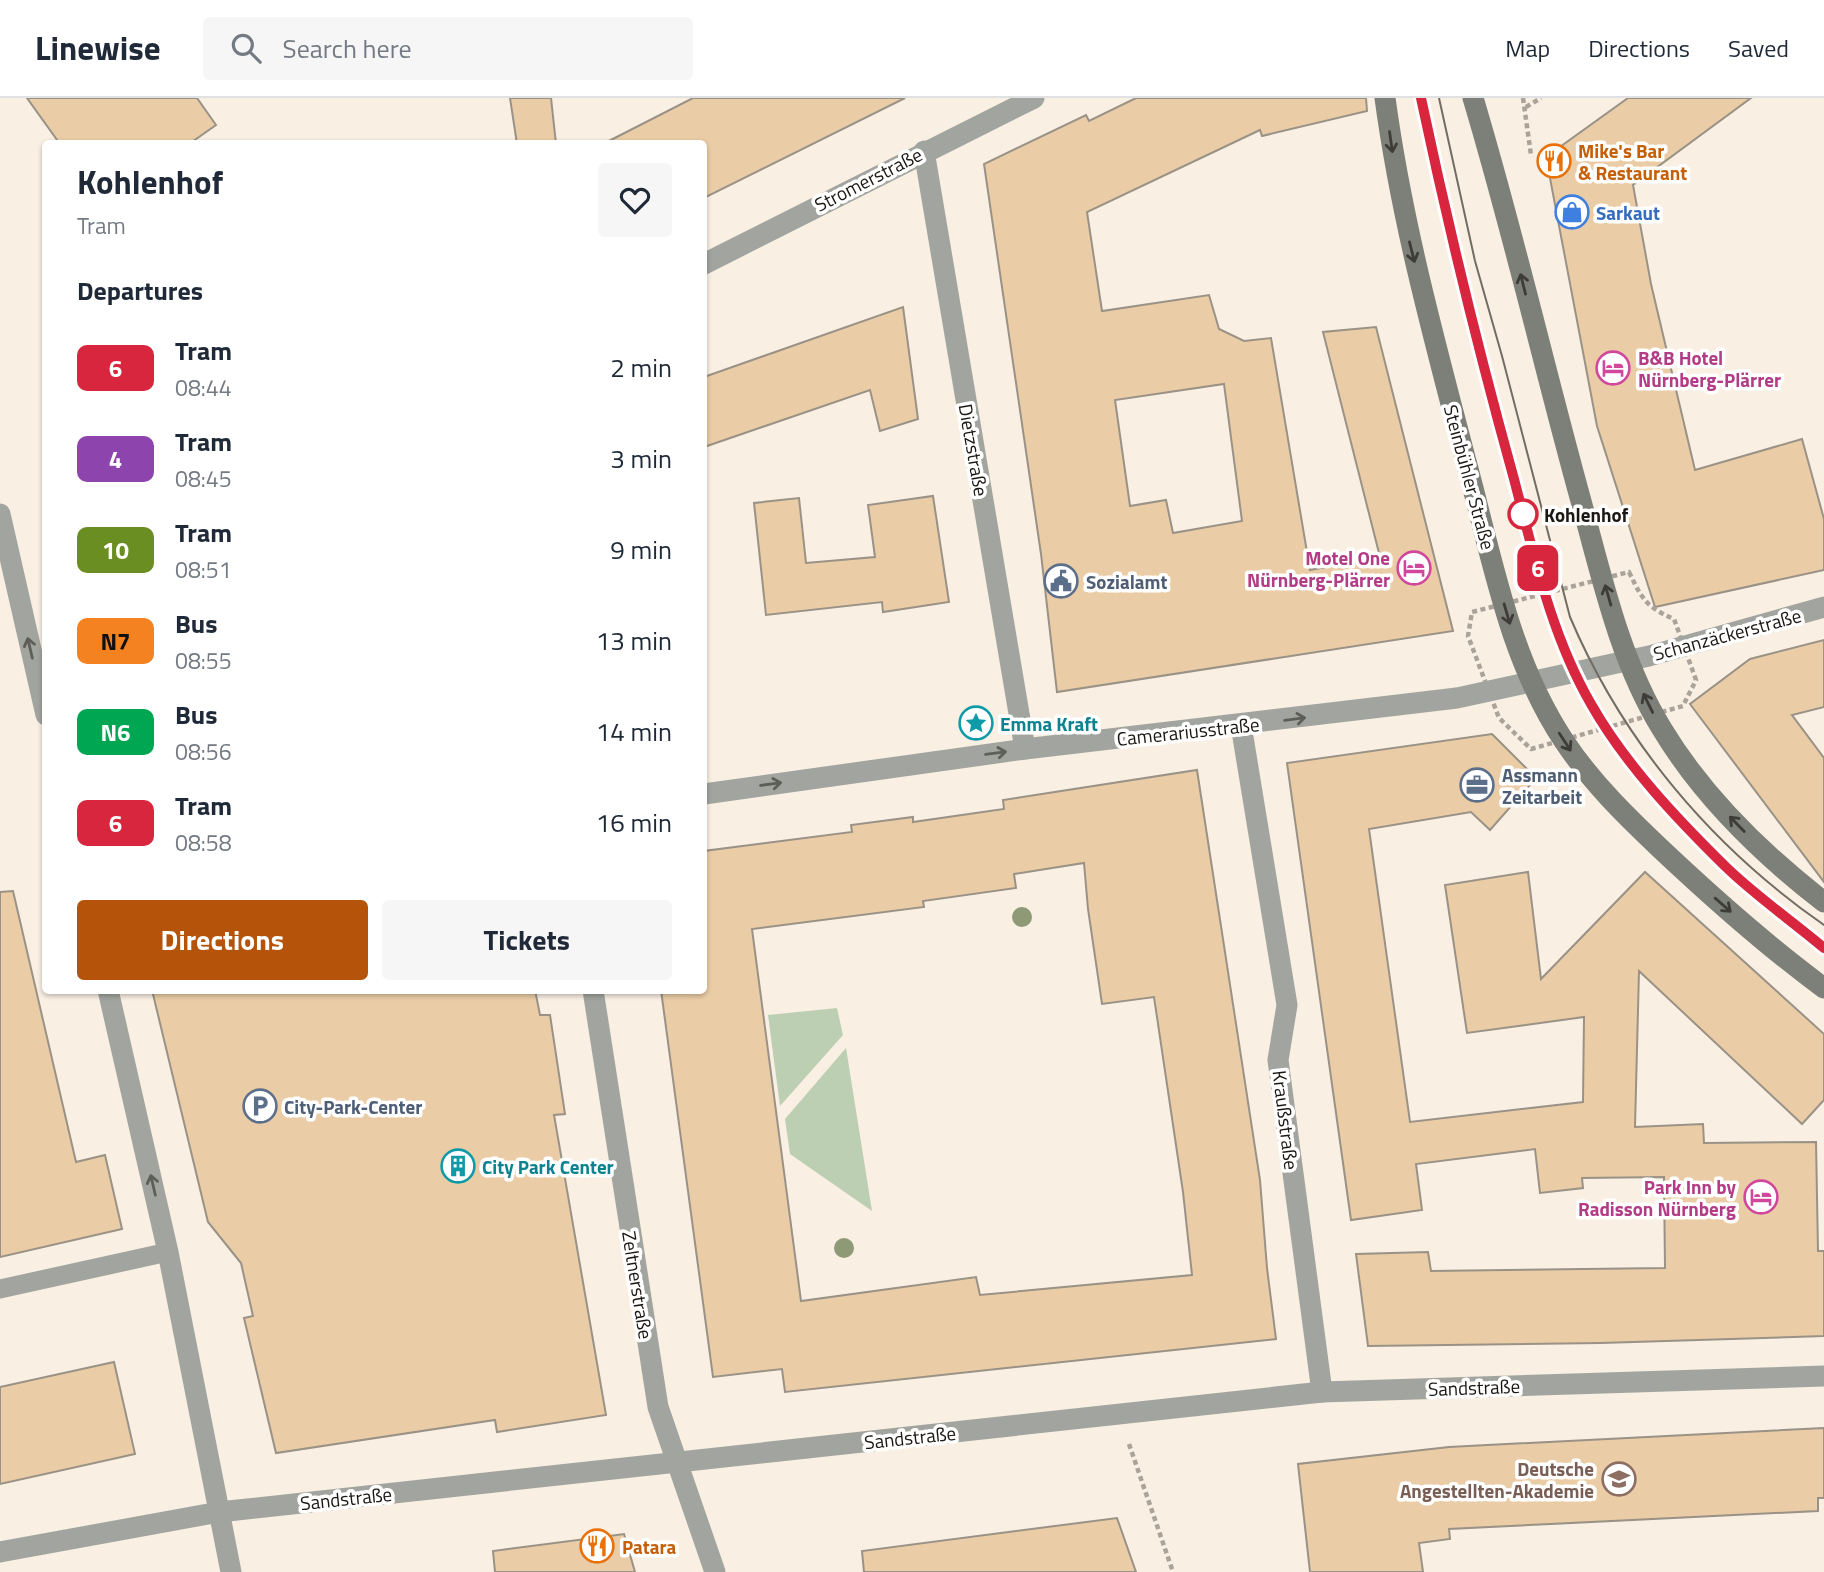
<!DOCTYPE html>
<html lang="en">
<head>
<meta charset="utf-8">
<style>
  :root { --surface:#fff; --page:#f6f6f7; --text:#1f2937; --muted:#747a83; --line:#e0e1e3; --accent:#b45309 }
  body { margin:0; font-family:"Titillium Web",sans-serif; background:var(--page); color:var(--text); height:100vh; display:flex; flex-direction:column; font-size:26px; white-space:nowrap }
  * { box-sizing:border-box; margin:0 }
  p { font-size:23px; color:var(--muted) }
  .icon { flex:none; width:38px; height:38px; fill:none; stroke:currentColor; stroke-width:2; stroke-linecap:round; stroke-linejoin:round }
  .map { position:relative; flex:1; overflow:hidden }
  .panel { position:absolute; left:42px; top:42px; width:665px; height:854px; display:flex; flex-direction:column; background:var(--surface); border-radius:7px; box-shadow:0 2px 5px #0004 }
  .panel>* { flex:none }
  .badge { padding:0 14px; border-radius:10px; font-size:24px; line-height:46px }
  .map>.badge { position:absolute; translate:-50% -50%; box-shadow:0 0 0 4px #fff }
  h2 { padding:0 35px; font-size:26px; line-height:63px }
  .round { display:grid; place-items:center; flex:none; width:74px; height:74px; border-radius:7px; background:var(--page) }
  .summary { display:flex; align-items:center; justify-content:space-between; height:119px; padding:0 35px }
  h1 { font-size:33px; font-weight:700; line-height:52px }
  .button { display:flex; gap:14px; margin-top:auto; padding:14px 35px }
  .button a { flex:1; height:80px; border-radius:7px; background:var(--accent); color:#fff; font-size:28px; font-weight:700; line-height:80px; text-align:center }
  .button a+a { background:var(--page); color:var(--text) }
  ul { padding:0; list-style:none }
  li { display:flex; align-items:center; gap:21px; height:91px; padding:0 35px }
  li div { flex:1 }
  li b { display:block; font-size:26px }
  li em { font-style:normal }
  li .badge { min-width:77px; font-weight:700; text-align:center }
  header { display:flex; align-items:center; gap:42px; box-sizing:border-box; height:98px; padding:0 35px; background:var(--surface); border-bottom:2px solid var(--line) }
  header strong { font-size:33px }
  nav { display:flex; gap:38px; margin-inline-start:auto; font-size:24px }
  .search { width:490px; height:63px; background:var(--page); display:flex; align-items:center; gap:18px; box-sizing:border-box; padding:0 24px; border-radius:7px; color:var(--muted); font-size:26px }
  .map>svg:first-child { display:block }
  .green { fill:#bdcfb2 }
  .building { fill:#eacda6; stroke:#9a9286; stroke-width:2; fill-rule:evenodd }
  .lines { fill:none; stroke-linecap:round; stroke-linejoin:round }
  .path { stroke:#aba39a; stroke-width:4.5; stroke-dasharray:5 3.5; stroke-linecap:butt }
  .service { stroke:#a2a59f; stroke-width:19 }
  .minor { stroke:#a2a59f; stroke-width:21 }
  .secondary { stroke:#7d8078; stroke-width:21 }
  .tram { stroke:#726c64; stroke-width:2 }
  .tree { fill:#8e9a76 }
  .oneway { stroke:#3d3c36 }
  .oneway2 { stroke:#5e5e59 }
  .line-casing { stroke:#fff; stroke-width:16 }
  .line { stroke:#d7263d; stroke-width:10 }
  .stop-dot { fill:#fff; stroke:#d7263d; stroke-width:3.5 }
  .labels { text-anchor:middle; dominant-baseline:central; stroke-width:7; stroke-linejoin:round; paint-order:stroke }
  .food-label { font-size:19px; font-weight:bold; fill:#c56008; stroke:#fff; text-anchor:start }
  .street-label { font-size:19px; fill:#1b1713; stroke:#fff }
  .shop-label { font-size:19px; font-weight:bold; fill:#366cbe; stroke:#fff; text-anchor:start }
  .hotel-label { font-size:19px; font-weight:bold; fill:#b23c85; stroke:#fff; text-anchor:end }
  .stop-label { font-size:19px; font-weight:bold; fill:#1b1713; stroke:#fff; text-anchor:start }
  .service-label { font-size:19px; font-weight:bold; fill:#4e5e75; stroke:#fff; text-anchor:start }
  .culture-label { font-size:19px; font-weight:bold; fill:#0d838f; stroke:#fff; text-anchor:start }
  .education-label { font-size:19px; font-weight:bold; fill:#785e54; stroke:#fff; text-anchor:end }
</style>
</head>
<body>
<header>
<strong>Linewise</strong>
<div class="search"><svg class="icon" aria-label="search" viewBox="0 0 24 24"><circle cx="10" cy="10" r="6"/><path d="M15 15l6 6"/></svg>Search here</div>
<nav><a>Map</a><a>Directions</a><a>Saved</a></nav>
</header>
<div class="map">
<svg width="1824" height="1474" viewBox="0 0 1824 1474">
  <rect width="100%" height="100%" fill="#f9efe3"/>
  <g class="green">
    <polygon points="837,910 843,937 780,1008 768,917"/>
    <polygon points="846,950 872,1113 790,1056 785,1021"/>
  </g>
  <g class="building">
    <polygon points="27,0 197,0 216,27 189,46 60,46"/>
    <polygon points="510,0 551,0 556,46 517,46"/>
    <polygon points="693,0 905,0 704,100 704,46 603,46"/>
    <path d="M1136 0H1366L1367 13 1262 38 1260 32 1087 114 1102 213 1209 197 1219 231 1244 243 1271 240 1310 472 1380 459 1323 234 1376 229 1453 533 1057 594 1041 456 984 66 1086 17 1089 23ZM1224 286 1242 423 1173 435 1166 402 1130 408 1115 302Z"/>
    <polygon points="1628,0 1751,0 1633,87 1651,186 1695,372 1802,341 1824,421 1824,472 1655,509 1597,328 1546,59"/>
    <polygon points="903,209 918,321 880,333 870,292 704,349 704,279"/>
    <polygon points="933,398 949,504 883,514 882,504 766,517 754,405 799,400 806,465 875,459 868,407"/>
    <polygon points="1824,542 1824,609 1792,617 1824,660 1824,784 1690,606 1750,561"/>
    <polygon points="1492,636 1536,680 1490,732 1471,714 1369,731 1410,1024 1583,1004 1584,919 1467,935 1445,787 1528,774 1541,881 1645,774 1824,936 1824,1002 1802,1026 1639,873 1635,1029 1703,1026 1704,1045 1816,1044 1818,1153 1824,1153 1824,1238 1601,1245 1368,1248 1356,1156 1428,1154 1431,1173 1665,1170 1664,1079 1582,1080 1583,1090 1540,1095 1535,1051 1416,1066 1422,1112 1351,1122 1287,665"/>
    <path d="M1197 672 1260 1082 1267 1170 1276 1241 785 1294 782 1271 713 1279 661 892H704V753L852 734 851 727 913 719V724L1004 711 1003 702ZM1084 765 1088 811 1102 906 1154 899 1183 1094 1192 1177 980 1197 976 1179 801 1203 752 831 924 809 923 803 1016 790 1014 776Z"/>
    <polygon points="13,793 76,1064 105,1057 122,1131 0,1159 0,794"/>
    <polygon points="152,892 535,892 540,917 550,917 565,1016 554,1017 606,1317 497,1334 495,1322 276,1355 244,1220 253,1218 241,1165 208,1124"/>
    <polygon points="114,1264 135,1356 0,1386 0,1289"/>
    <polygon points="1824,1330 1824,1400 1818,1400 1818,1413 1449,1431 1450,1441 1419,1445 1423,1474 1310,1474 1298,1366 1449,1349"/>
    <polygon points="1117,1420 1136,1474 864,1474 862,1453"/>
    <polygon points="624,1436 635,1474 495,1474 493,1453"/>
  </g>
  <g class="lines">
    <g class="path">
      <polyline points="1523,0 1531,57"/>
      <polyline points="1526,9 1541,0"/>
      <path d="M1629 474C1642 501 1646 509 1674 521L1696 582 1683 608 1531 651 1499 620 1468 538 1472 514Z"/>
      <polyline points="1129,1346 1173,1474"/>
    </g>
    <polyline class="service" points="0,1191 168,1154"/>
    <g class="minor">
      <polyline points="924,53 1025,651"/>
      <polyline points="704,166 1034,0"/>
      <polyline points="0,416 46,617"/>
      <polyline points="1241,627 1287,907 1278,962 1322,1294"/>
      <polyline points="704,696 1025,651 1457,600 1649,558 1824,509"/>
      <polyline points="108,892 168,1154 231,1474"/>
      <polyline points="593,892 658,1309 715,1474"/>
      <polyline points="0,1454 219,1414 1322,1294 1824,1278"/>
    </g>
    <g class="secondary">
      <path d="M1385 0C1402 126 1436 248 1468 371 1493 464 1510 562 1564 643 1592 685 1627 719 1663 753 1714 801 1767 848 1824 890"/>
      <path d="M1473 0C1513 133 1544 269 1581 403 1602 480 1620 563 1662 631 1703 699 1762 756 1824 804"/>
    </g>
    <g class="tram">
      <path d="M1421 0C1448 130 1480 258 1515 386 1535 461 1552 538 1591 606 1625 666 1677 721 1726 769 1756 798 1792 823 1824 850"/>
      <path d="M1439 0 1475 163 1502 258 1570 519C1623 644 1712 749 1824 827"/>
    </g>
  </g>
  <g class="tree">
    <circle cx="1022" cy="819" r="10"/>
    <circle cx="844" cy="1150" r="10"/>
  </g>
  <defs><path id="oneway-shaft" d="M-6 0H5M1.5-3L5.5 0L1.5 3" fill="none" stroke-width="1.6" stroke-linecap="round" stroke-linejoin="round" transform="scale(1.75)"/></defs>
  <g class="oneway">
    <use href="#oneway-shaft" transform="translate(1391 44) rotate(82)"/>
    <use href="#oneway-shaft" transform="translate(1412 154) rotate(76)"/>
    <use href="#oneway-shaft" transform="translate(1523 186) rotate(-104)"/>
    <use href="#oneway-shaft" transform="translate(1608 497) rotate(-106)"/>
    <use href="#oneway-shaft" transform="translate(1507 516) rotate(74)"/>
    <use href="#oneway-shaft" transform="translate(1648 605) rotate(-116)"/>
    <use href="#oneway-shaft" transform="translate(1565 644) rotate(57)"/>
    <use href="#oneway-shaft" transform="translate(1737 726) rotate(-134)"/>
    <use href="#oneway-shaft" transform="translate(1723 807) rotate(41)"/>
  </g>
  <g class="oneway2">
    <use href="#oneway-shaft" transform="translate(30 550) rotate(-103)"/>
    <use href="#oneway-shaft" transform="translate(1295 621) rotate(-7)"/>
    <use href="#oneway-shaft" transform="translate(996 655) rotate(-8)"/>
    <use href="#oneway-shaft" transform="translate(771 686) rotate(-8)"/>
    <use href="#oneway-shaft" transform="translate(153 1087) rotate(-103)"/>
  </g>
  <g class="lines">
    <defs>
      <path id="line" d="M1421 0C1448 128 1479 255 1514 381 1534 457 1551 537 1591 606 1625 666 1677 721 1726 769 1756 798 1792 823 1824 850"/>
    </defs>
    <use href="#line" class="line-casing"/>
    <use href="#line" class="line"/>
  </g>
  <defs>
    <symbol id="restaurant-ring" viewBox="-11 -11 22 22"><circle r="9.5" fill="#fff" stroke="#e8710a" stroke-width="1.5"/><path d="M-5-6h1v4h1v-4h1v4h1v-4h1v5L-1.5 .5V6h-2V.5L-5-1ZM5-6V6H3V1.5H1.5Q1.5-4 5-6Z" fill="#e8710a"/></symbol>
    <symbol id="shop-ring" viewBox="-11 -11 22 22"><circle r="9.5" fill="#fff" stroke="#3f7fe0" stroke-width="1.5"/><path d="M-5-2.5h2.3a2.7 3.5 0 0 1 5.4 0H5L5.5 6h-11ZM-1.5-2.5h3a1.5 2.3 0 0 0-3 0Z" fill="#3f7fe0"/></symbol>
    <symbol id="hotel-ring" viewBox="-11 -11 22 22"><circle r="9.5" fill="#fff" stroke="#d1479c" stroke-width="1.5"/><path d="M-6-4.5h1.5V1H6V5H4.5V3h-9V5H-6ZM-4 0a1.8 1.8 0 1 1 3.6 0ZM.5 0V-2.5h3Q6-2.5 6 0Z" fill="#d1479c"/></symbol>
    <symbol id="civic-ring" viewBox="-11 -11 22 22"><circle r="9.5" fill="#fff" stroke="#5c6f8a" stroke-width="1.5"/><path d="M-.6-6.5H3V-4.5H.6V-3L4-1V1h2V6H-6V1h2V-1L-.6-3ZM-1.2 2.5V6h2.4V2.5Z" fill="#5c6f8a"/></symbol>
    <symbol id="sight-ring" viewBox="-11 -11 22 22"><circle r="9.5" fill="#fff" stroke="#0f9aa8" stroke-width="1.5"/><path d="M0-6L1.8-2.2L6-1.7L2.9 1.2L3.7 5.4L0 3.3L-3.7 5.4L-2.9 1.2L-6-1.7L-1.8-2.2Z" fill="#0f9aa8"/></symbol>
    <symbol id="office-ring" viewBox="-11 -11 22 22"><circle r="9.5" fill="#fff" stroke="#5c6f8a" stroke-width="1.5"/><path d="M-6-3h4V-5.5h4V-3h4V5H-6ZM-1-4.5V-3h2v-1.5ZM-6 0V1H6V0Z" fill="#5c6f8a"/></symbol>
    <symbol id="parking-ring" viewBox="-11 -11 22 22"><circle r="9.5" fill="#fff" stroke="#5c6f8a" stroke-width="1.5"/><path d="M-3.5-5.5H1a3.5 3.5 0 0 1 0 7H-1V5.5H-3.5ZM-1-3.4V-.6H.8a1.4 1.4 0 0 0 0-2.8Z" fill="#5c6f8a"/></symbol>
    <symbol id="building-ring" viewBox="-11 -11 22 22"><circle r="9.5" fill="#fff" stroke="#0f9aa8" stroke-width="1.5"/><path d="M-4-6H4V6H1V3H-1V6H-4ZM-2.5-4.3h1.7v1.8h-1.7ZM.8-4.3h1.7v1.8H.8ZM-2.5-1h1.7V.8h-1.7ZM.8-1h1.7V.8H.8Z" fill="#0f9aa8"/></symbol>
    <symbol id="university-ring" viewBox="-11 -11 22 22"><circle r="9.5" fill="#fff" stroke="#8d6e63" stroke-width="1.5"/><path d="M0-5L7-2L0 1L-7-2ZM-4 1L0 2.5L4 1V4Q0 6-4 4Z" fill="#8d6e63"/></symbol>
  </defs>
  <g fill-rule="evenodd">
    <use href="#restaurant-ring" x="1535" y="44" width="38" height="38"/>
    <use href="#shop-ring" x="1553" y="95" width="38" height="38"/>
    <use href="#hotel-ring" x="1594" y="251" width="38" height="38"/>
    <use href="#hotel-ring" x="1395" y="451" width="38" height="38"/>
    <use href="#civic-ring" x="1042" y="464" width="38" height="38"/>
    <use href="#sight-ring" x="957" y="606" width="38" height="38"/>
    <use href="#office-ring" x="1458" y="668" width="38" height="38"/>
    <use href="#parking-ring" x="241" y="989" width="38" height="38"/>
    <use href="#building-ring" x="439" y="1049" width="38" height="38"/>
    <use href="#hotel-ring" x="1742" y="1080" width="38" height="38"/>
    <use href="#university-ring" x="1600" y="1362" width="38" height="38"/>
    <use href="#restaurant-ring" x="578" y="1429" width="38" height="38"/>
  </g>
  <circle class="stop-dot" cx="1523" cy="416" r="14"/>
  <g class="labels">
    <g class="food-label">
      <text x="1578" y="52">Mike's Bar<tspan x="1578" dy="22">&amp; Restaurant</tspan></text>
      <text x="622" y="1448">Patara</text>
    </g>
    <g class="street-label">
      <text transform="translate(868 81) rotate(-27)">Stromerstraße</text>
      <text transform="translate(974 352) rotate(80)">Dietzstraße</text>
      <text transform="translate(1470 379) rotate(75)">Steinbühler Straße</text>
      <text transform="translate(1727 536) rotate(-15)">Schanzäckerstraße</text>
      <text transform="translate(1188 633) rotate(-6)">Camerariusstraße</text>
      <text transform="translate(1286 1022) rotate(83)">Kraußstraße</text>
      <text transform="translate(638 1187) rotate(81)">Zeltnerstraße</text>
      <text transform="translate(1474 1289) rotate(-2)">Sandstraße</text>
      <text transform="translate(910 1339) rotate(-6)">Sandstraße</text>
      <text transform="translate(346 1400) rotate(-6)">Sandstraße</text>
    </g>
    <g class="shop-label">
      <text x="1596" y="114">Sarkaut</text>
    </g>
    <g class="hotel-label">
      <text x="1638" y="259" text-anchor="start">B&amp;B Hotel<tspan x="1638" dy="22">Nürnberg-Plärrer</tspan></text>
      <text x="1390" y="459">Motel One<tspan x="1390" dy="22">Nürnberg-Plärrer</tspan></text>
      <text x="1736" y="1088">Park Inn by<tspan x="1736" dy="22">Radisson Nürnberg</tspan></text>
    </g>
    <g class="stop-label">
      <text x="1544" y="416">Kohlenhof</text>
    </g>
    <g class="service-label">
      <text x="1086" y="483">Sozialamt</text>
      <text x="1502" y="676">Assmann<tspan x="1502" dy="22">Zeitarbeit</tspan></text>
      <text x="284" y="1008">City-Park-Center</text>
    </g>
    <g class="culture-label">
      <text x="1000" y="625">Emma Kraft</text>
      <text x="482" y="1068">City Park Center</text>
    </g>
    <g class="education-label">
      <text x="1594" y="1370">Deutsche<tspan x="1594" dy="22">Angestellten-Akademie</tspan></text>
    </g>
  </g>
</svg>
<b class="badge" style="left:1538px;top:470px;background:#d7263d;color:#fff">6</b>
<section class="panel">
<div class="summary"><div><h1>Kohlenhof</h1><p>Tram</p></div><a class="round"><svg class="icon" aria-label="heart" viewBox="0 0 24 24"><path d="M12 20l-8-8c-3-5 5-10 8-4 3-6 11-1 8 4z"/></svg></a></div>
<h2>Departures</h2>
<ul>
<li><span class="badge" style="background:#d7263d;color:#fff">6</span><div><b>Tram</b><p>08:44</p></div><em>2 min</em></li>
<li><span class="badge" style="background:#8e44ad;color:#fff">4</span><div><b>Tram</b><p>08:45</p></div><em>3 min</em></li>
<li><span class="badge" style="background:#6b8e23;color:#fff">10</span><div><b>Tram</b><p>08:51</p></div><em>9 min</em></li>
<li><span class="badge" style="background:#f58220;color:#111">N7</span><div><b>Bus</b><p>08:55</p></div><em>13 min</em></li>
<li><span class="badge" style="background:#00a651;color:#fff">N6</span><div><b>Bus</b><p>08:56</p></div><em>14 min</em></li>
<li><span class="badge" style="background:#d7263d;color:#fff">6</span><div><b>Tram</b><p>08:58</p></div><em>16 min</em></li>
</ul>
<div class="button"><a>Directions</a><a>Tickets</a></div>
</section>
</div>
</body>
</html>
